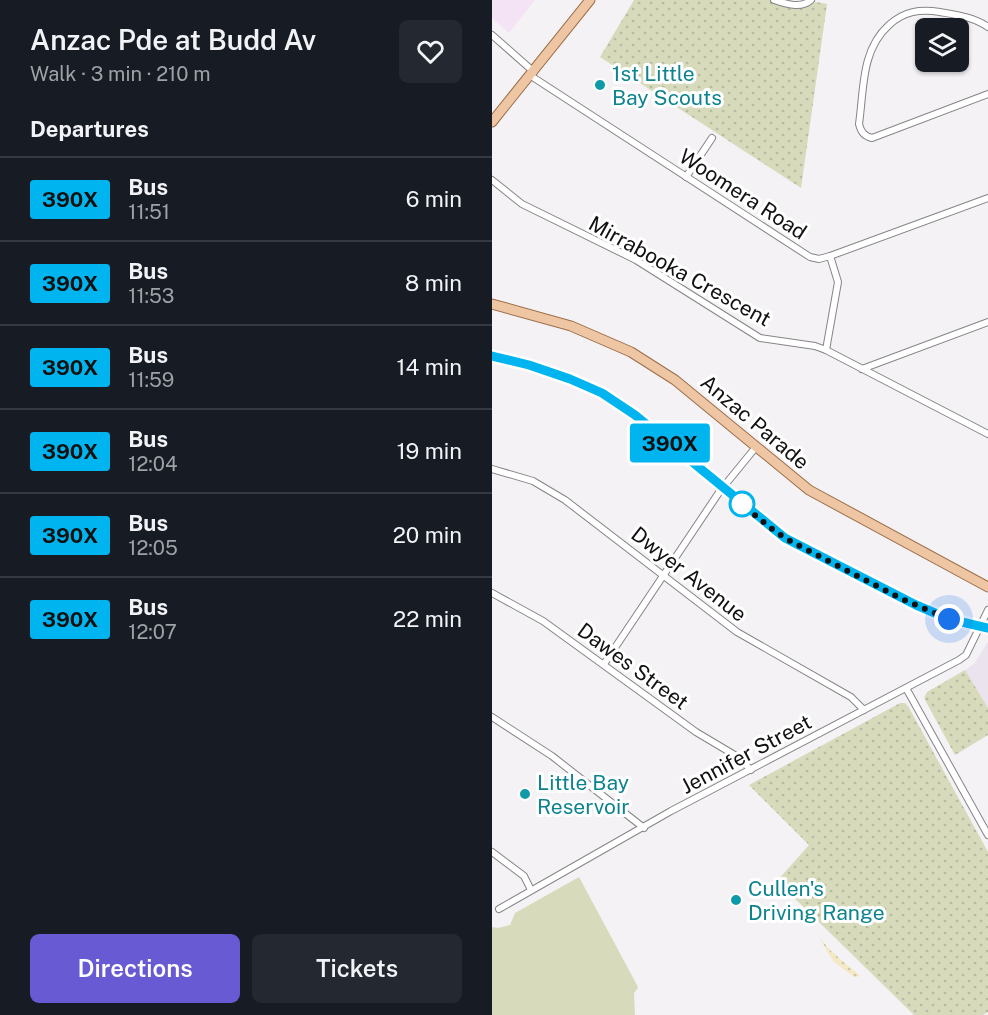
<!DOCTYPE html>
<html lang="en">
<head>
<meta charset="utf-8">
<style>
  :root { --surface:#171b24; --page:#242831; --text:#f1f3f6; --muted:#9ea1a6; --line:#363941; --accent:#685ad3 }
  body { margin:0; font-family:"Public Sans",sans-serif; background:var(--page); color:var(--text); height:100vh; display:flex; flex-direction:column; font-size:22px; white-space:nowrap }
  * { box-sizing:border-box; margin:0 }
  p { font-size:20px; color:var(--muted) }
  .icon { flex:none; width:33px; height:33px; fill:none; stroke:currentColor; stroke-width:2; stroke-linecap:round; stroke-linejoin:round }
  .map { position:relative; flex:1; overflow:hidden }
  .panel { display:flex; flex-direction:column; background:var(--surface); width:492px }
  .panel>* { flex:none }
  .badge { padding:0 12px; border-radius:4px; font-size:21px; line-height:39px }
  .buttons { position:absolute; left:423px; top:18px; display:grid; gap:12px }
  .buttons a { display:grid; place-items:center; width:54px; height:54px; border-radius:9px; background:var(--surface); box-shadow:0 2px 4px #0004; font-size:30px }
  .you { position:absolute; width:30px; height:30px; margin:-15px; border:4px solid #fff; border-radius:50%; background:#1a73e8; box-shadow:0 0 0 9px #1a73e833 }
  .map>.badge { position:absolute; translate:-50% -50%; box-shadow:0 0 0 3px #fff }
  h2 { padding:0 30px; font-size:22px; line-height:54px }
  .round { display:grid; place-items:center; flex:none; width:63px; height:63px; border-radius:9px; background:var(--page) }
  .overview { display:flex; align-items:center; justify-content:space-between; height:102px; padding:0 30px }
  h1 { font-size:28px; font-weight:600; line-height:45px }
  .button { display:flex; gap:12px; margin-top:auto; padding:12px 30px }
  .button a { flex:1; height:69px; border-radius:9px; background:var(--accent); color:#fff; font-size:24px; font-weight:600; line-height:69px; text-align:center }
  .button a+a { background:var(--page); color:var(--text) }
  ul { padding:0; list-style:none }
  li { display:flex; align-items:center; gap:18px; height:84px; padding:0 30px; border-top:2px solid var(--line) }
  li div { flex:1 }
  li b { display:block; font-size:22px }
  li em { font-style:normal }
  li .badge { min-width:66px; font-weight:700; text-align:center }
  main { display:flex; flex:1; min-height:0 }
  .map>svg:first-child { display:block }
  .education { fill:#f4e3f4 }
  .built { fill:#ebe3ed }
  .green { fill:#d7dbbc }
  .sand { fill:url(#sand-dots) }
  .park { fill:url(#park-dots) }
  .lines { fill:none; stroke-linecap:round; stroke-linejoin:round }
  .street-casing { stroke:#868487; stroke-width:8 }
  .primary-casing { stroke:#9b6e49; stroke-width:11 }
  .street { stroke:#fff; stroke-width:6 }
  .primary { stroke:#efc6a3; stroke-width:9 }
  .line-casing { stroke:#fff; stroke-width:14 }
  .line { stroke:#00b5ef; stroke-width:9 }
  .walk { stroke:#121112; stroke-width:6; stroke-dasharray:0 10.8 }
  .culture-dot { fill:#0f9aa8; stroke:#fff; stroke-width:2 }
  .stop-dot { fill:#fff; stroke:#00b5ef; stroke-width:3 }
  .labels { text-anchor:middle; dominant-baseline:central; stroke-width:6; stroke-linejoin:round; paint-order:stroke }
  .culture-label { font-size:21px; fill:#0d838f; stroke:#fff; text-anchor:start }
  .street-label { font-size:21px; fill:#121112; stroke:#fff }
</style>
</head>
<body>
<main>
<section class="panel">
<div class="overview"><div><h1>Anzac Pde at Budd Av</h1><p>Walk · 3 min · 210 m</p></div><a class="round"><svg class="icon" aria-label="heart" viewBox="0 0 24 24"><path d="M12 20l-8-8c-3-5 5-10 8-4 3-6 11-1 8 4z"/></svg></a></div>
<h2>Departures</h2>
<ul>
<li><span class="badge" style="background:#00b5ef;color:#111">390X</span><div><b>Bus</b><p>11:51</p></div><em>6 min</em></li>
<li><span class="badge" style="background:#00b5ef;color:#111">390X</span><div><b>Bus</b><p>11:53</p></div><em>8 min</em></li>
<li><span class="badge" style="background:#00b5ef;color:#111">390X</span><div><b>Bus</b><p>11:59</p></div><em>14 min</em></li>
<li><span class="badge" style="background:#00b5ef;color:#111">390X</span><div><b>Bus</b><p>12:04</p></div><em>19 min</em></li>
<li><span class="badge" style="background:#00b5ef;color:#111">390X</span><div><b>Bus</b><p>12:05</p></div><em>20 min</em></li>
<li><span class="badge" style="background:#00b5ef;color:#111">390X</span><div><b>Bus</b><p>12:07</p></div><em>22 min</em></li>
</ul>
<div class="button"><a>Directions</a><a>Tickets</a></div>
</section>
<div class="map">
<svg width="496" height="1015" viewBox="0 0 496 1015">
  <defs>
    <pattern id="sand-dots" width="8" height="8" patternUnits="userSpaceOnUse" patternTransform="scale(1.5)"><rect width="8" height="8" fill="#f3e9c4"/><path d="M2 2h.1M6 6h.1" fill="none" stroke="#cfc7a7" stroke-width="1.8" stroke-linecap="round"/></pattern>
    <pattern id="park-dots" width="8" height="8" patternUnits="userSpaceOnUse" patternTransform="scale(1.5)"><rect width="8" height="8" fill="#d7dbbc"/><path d="M2 2h.1M6 6h.1" fill="none" stroke="#b8bba1" stroke-width="1.8" stroke-linecap="round"/></pattern>
  </defs>
  <rect width="100%" height="100%" fill="#f4f2f5"/>
  <polygon class="education" points="0,0 43,0 17,33 0,18"/>
  <polygon class="built" points="496,642 496,708 473,670 482,664"/>
  <polygon class="green" points="87,877 145,985 146,988 142,993 143,1015 0,1015 0,927 6,928 18,925 23,913"/>
  <polygon class="sand" points="327,937 339,951 368,976 362,977 341,961"/>
  <g class="park">
    <polygon points="142,0 277,0 312,8 324,2 335,4 309,188 108,57"/>
    <polygon points="473,670 496,708 496,735 463,755 432,698 435,692"/>
    <polygon points="408,703 413,703 416,706 496,852 496,1012 491,1015 422,1015 285,881 317,845 257,785"/>
  </g>
  <g class="lines">
    <defs>
      <g id="street">
        <path d="M282 0C294 4 309 9 319 0"/>
        <path d="M496 27C482 17 465 15 448 12 428 9 412 11 397 25 369 50 372 89 367 124 369 132 372 136 380 138L496 94"/>
        <polyline points="0,35 42,72"/>
        <polyline points="39,76 318,257 327,259 338,256 496,198"/>
        <polyline points="194,177 220,138"/>
        <polyline points="0,180 30,204 144,260 268,338 323,346 334,350 496,434"/>
        <polyline points="334,350 346,282 338,256"/>
        <polyline points="370,369 496,322"/>
        <polyline points="0,469 41,481 73,500 245,632 359,697 372,710"/>
        <polyline points="0,593 51,621 204,732 246,757 259,770"/>
        <polyline points="112,664 228,491 264,447"/>
        <polyline points="414,688 496,835"/>
        <polyline points="0,717 60,756 152,828"/>
        <polyline points="0,852 32,876 39,890"/>
        <polyline points="7,909 179,811 467,660 474,655 496,610"/>
      </g>
      <g id="primary">
        <polyline points="0,122 98,0"/>
        <polyline points="0,304 79,326 139,352 183,380 317,490 496,587"/>
        <polyline points="0,356 37,365 78,379 110,393 143,415 293,538 424,605 457,619 496,628"/>
      </g>
    </defs>
    <use href="#street" class="street-casing"/>
    <use href="#primary" class="primary-casing"/>
    <use href="#street" class="street"/>
    <use href="#primary" class="primary"/>
  </g>
  <g class="lines">
    <defs>
      <polyline id="line" points="0,356 37,365 78,379 110,393 143,415 293,538 424,605 457,619 496,628"/>
    </defs>
    <use href="#line" class="line-casing"/>
    <use href="#line" class="line"/>
    <polyline class="walk" points="250,504 248,503 284,532 300,542 408,598 457,619"/>
  </g>
  <g class="culture-dot">
    <circle cx="108" cy="85" r="6"/>
    <circle cx="33" cy="794" r="6"/>
    <circle cx="244" cy="900" r="6"/>
  </g>
  <circle class="stop-dot" cx="250" cy="504" r="12"/>
  <g class="labels">
    <g class="culture-label">
      <text x="120" y="73">1st Little<tspan x="120" dy="24">Bay Scouts</tspan></text>
      <text x="45" y="782">Little Bay<tspan x="45" dy="24">Reservoir</tspan></text>
      <text x="256" y="888">Cullen's<tspan x="256" dy="24">Driving Range</tspan></text>
    </g>
    <g class="street-label">
      <text transform="translate(251 194) rotate(33)">Woomera Road</text>
      <text transform="translate(188 271) rotate(29)">Mirrabooka Crescent</text>
      <text transform="translate(263 422) rotate(40)">Anzac Parade</text>
      <text transform="translate(197 574) rotate(38)">Dwyer Avenue</text>
      <text transform="translate(141 666) rotate(36)">Dawes Street</text>
      <text transform="translate(254 754) rotate(-28)">Jennifer Street</text>
    </g>
  </g>
</svg>
<div class="buttons">
<a><svg class="icon" aria-label="layers" viewBox="0 0 24 24"><path d="M12 4l9 5-9 5-9-5zM3 14l9 5 9-5"/></svg></a>
</div>
<div class="you" style="left:457px;top:619px"></div>
<b class="badge" style="left:178px;top:443px;background:#00b5ef;color:#111">390X</b>
</div>
</main>
</body>
</html>
